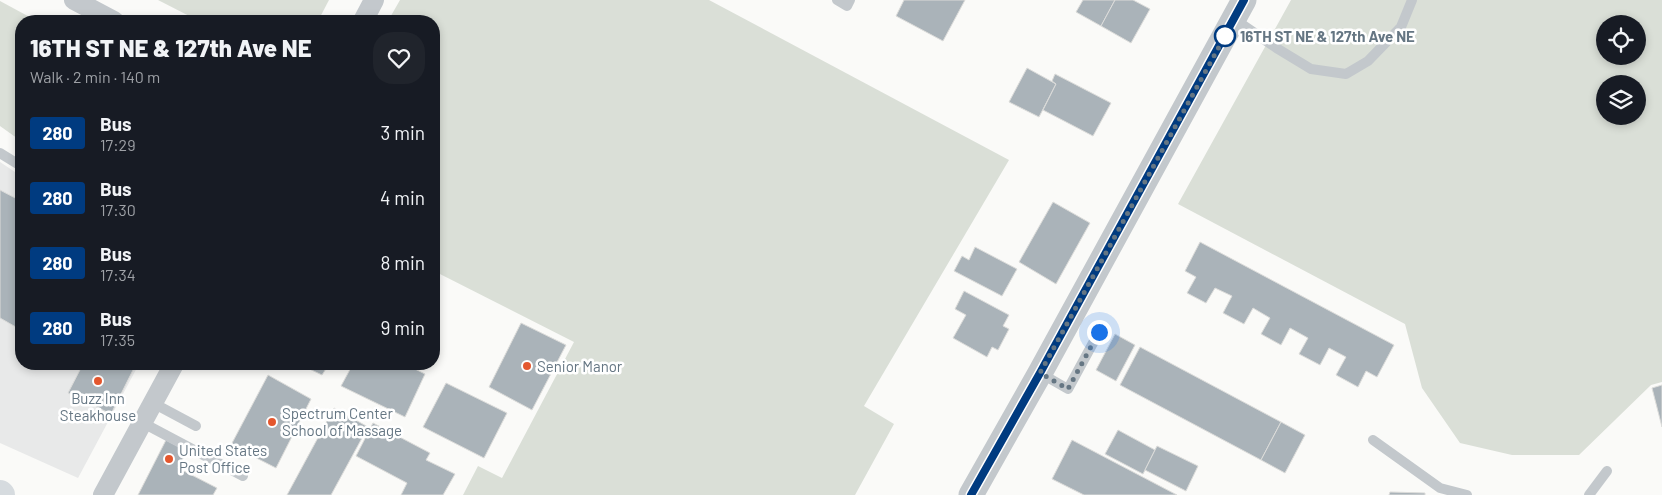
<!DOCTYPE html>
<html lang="en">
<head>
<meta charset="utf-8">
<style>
  :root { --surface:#171b24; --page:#20242c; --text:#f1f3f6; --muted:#9ea1a6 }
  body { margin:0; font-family:Barlow,sans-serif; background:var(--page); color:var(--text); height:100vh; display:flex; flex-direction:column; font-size:19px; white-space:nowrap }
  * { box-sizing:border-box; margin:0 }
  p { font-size:16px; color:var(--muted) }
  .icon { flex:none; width:28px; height:28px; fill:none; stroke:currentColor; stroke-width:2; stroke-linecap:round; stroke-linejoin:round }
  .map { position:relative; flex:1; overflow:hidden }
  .sheet { position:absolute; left:15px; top:15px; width:425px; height:355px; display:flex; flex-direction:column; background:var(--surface); border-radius:20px; box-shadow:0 2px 8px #0003 }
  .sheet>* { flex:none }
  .badge { padding:0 10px; border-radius:4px; font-size:18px; line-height:32px }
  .tools { position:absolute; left:1596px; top:15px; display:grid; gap:10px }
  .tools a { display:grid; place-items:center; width:50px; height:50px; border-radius:50%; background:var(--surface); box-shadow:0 2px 8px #0003; font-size:25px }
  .you { position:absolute; width:25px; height:25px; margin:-12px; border:4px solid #fff; border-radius:50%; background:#1a73e8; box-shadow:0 0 0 8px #1a73e833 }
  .map>.badge { position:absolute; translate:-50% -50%; box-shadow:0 0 0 2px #fff }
  .round { display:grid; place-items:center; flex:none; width:52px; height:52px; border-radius:20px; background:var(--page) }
  .overview { display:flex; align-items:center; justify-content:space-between; height:85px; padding:0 15px }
  h1 { font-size:24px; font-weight:800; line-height:38px }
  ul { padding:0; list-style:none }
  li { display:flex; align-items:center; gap:15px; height:65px; padding:0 15px }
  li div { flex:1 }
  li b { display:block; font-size:19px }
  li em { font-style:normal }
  li .badge { min-width:55px; font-weight:700; text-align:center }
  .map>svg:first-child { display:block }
  .built { fill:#e8e9e9 }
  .green { fill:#dadfd7; fill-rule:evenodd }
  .building { fill:#aab3b9; stroke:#dcdcda }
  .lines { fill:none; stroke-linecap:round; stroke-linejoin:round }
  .service { stroke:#c3c8cc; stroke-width:10 }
  .minor { stroke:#c3c8cc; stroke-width:20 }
  .tertiary { stroke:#c3c8cc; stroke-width:25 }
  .secondary { stroke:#d6dbdf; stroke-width:28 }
  .line-casing { stroke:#fff; stroke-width:11 }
  .line { stroke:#003b80; stroke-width:8 }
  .walk { stroke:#657683; stroke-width:5; stroke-dasharray:0 9 }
  .stop-dot { fill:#fff; stroke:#003b80; stroke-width:2.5 }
  .poi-dot { fill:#e4572e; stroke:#fff; stroke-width:2 }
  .labels { text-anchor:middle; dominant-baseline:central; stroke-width:5; stroke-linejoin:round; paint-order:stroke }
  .stop-label { font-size:15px; font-weight:bold; fill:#657683; stroke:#fff; text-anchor:start }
  .poi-label { font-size:15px; fill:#657683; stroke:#fff; text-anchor:start }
</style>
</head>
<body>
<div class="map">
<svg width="1662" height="495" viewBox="0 0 1662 495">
  <rect width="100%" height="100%" fill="#fafaf8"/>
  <polygon class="built" points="0,162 21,176 21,364 139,364 78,478 0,443"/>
  <g class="green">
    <polygon points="158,0 329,0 318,21 199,21"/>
    <polygon points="400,0 709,0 1009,160 864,406 894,424 855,495 463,495 478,466 502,478 574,342 434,271 434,21 388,21"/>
    <path d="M1291 0H1662V382L1651 385 1579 455H1512L1460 443 1422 388 1405 324 1178 204ZM1605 24H1638V56H1605ZM1605 84H1638V116H1605Z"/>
    <polygon points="0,1 37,21 21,21 21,141 0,126"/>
  </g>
  <g class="building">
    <polygon points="904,0 965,0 943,41 896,16"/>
    <polygon points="1083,0 1115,0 1101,26 1076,12"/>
    <polygon points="1115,0 1133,0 1150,9 1131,43 1101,26"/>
    <polygon points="1027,68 1056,84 1039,117 1009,102"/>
    <polygon points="1055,74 1111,103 1093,136 1043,110 1056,84 1052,81"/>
    <polygon points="0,190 21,201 21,330 0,318"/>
    <polygon points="1053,202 1090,223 1056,284 1019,262"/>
    <polygon points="1200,242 1394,345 1377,377 1366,371 1358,387 1336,375 1346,357 1329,348 1320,365 1299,354 1308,338 1290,328 1281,345 1261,334 1270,318 1253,308 1244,324 1223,313 1232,296 1215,288 1206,303 1187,293 1196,277 1185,271"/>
    <polygon points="975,247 1017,269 1002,296 954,271 962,256 969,260"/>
    <polygon points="964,291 1009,315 1003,326 1009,329 998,350 992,347 987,357 953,338 966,315 955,309"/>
    <polygon points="521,323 566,345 532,410 489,387"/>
    <polygon points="1115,334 1135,345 1116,381 1096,370"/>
    <polygon points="1140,347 1281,422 1261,460 1120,385"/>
    <polygon points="83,364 136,364 111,414 68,393"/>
    <polygon points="299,364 329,364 322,375"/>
    <polygon points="353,364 405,364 425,374 405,417 341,386"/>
    <polygon points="268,375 311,399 276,468 231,445"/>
    <polygon points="446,383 507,413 484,458 423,427"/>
    <polygon points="1662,385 1662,427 1652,388"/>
    <polygon points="334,408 368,427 331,495 287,495"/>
    <polygon points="1281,422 1305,435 1285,473 1261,460"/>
    <polygon points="373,423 430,453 426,460 455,474 443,495 401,495 407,483 356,456"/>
    <polygon points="1118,430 1155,450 1143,474 1105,454"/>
    <polygon points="166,440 187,451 178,468 217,488 213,495 138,495"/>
    <polygon points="1072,440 1177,495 1084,495 1052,479"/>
    <polygon points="1157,446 1198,466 1186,491 1145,470"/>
    <polygon points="1390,492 1425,493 1425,495 1389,495"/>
  </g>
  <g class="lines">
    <g class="service">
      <polyline points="837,0 847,6 850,0"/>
      <polyline points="1234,19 1278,49 1311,69 1346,74 1368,61 1401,27 1412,0"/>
      <polyline points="0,153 21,166"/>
      <polyline points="1040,373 1068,389 1099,332"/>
      <polyline points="153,403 196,426"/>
      <polyline points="143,423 243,476"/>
      <polyline points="1373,440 1440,488 1467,495"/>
      <polyline points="1589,495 1607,471"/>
    </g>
    <g class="minor">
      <polyline points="74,0 114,21"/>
      <polyline points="363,21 374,0"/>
      <polyline points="103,495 174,364"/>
    </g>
    <polyline class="tertiary" points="971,495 1040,373 1244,0"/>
    <polyline class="secondary" points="0,494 1,495"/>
  </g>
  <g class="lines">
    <defs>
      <polyline id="line" points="971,495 1040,373 1244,0"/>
    </defs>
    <use href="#line" class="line-casing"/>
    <use href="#line" class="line"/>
    <polyline class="walk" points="1099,332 1068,389 1040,373 1225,36"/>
  </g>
  <circle class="stop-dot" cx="1225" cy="36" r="10"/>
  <g class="poi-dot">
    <circle cx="527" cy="366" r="5"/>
    <circle cx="98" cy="381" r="5"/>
    <circle cx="272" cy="422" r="5"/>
    <circle cx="169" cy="459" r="5"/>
  </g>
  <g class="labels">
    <g class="stop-label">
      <text x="1240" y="36">16TH ST NE &amp; 127th Ave NE</text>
    </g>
    <g class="poi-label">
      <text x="537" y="366">Senior Manor</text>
      <text x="98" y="398" text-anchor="middle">Buzz Inn<tspan x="98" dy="17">Steakhouse</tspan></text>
      <text x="282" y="413">Spectrum Center<tspan x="282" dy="17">School of Massage</tspan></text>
      <text x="179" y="450">United States<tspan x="179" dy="17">Post Office</tspan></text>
    </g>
  </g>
</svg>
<div class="tools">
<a><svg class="icon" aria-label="locate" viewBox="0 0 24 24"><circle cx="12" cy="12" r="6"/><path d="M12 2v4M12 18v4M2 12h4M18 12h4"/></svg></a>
<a><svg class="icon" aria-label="layers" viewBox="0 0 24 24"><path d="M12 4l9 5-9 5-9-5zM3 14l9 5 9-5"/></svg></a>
</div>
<div class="you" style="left:1099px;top:332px"></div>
<section class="sheet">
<div class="overview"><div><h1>16TH ST NE &amp; 127th Ave NE</h1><p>Walk · 2 min · 140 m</p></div><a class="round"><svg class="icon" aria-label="heart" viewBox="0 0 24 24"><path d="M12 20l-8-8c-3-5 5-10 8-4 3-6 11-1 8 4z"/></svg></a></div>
<ul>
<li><span class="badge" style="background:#003b80;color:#fff">280</span><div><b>Bus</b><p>17:29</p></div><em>3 min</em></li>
<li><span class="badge" style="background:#003b80;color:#fff">280</span><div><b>Bus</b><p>17:30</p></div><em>4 min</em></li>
<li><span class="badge" style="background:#003b80;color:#fff">280</span><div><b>Bus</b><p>17:34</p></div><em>8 min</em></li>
<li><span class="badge" style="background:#003b80;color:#fff">280</span><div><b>Bus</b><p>17:35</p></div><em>9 min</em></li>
</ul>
</section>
</div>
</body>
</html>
